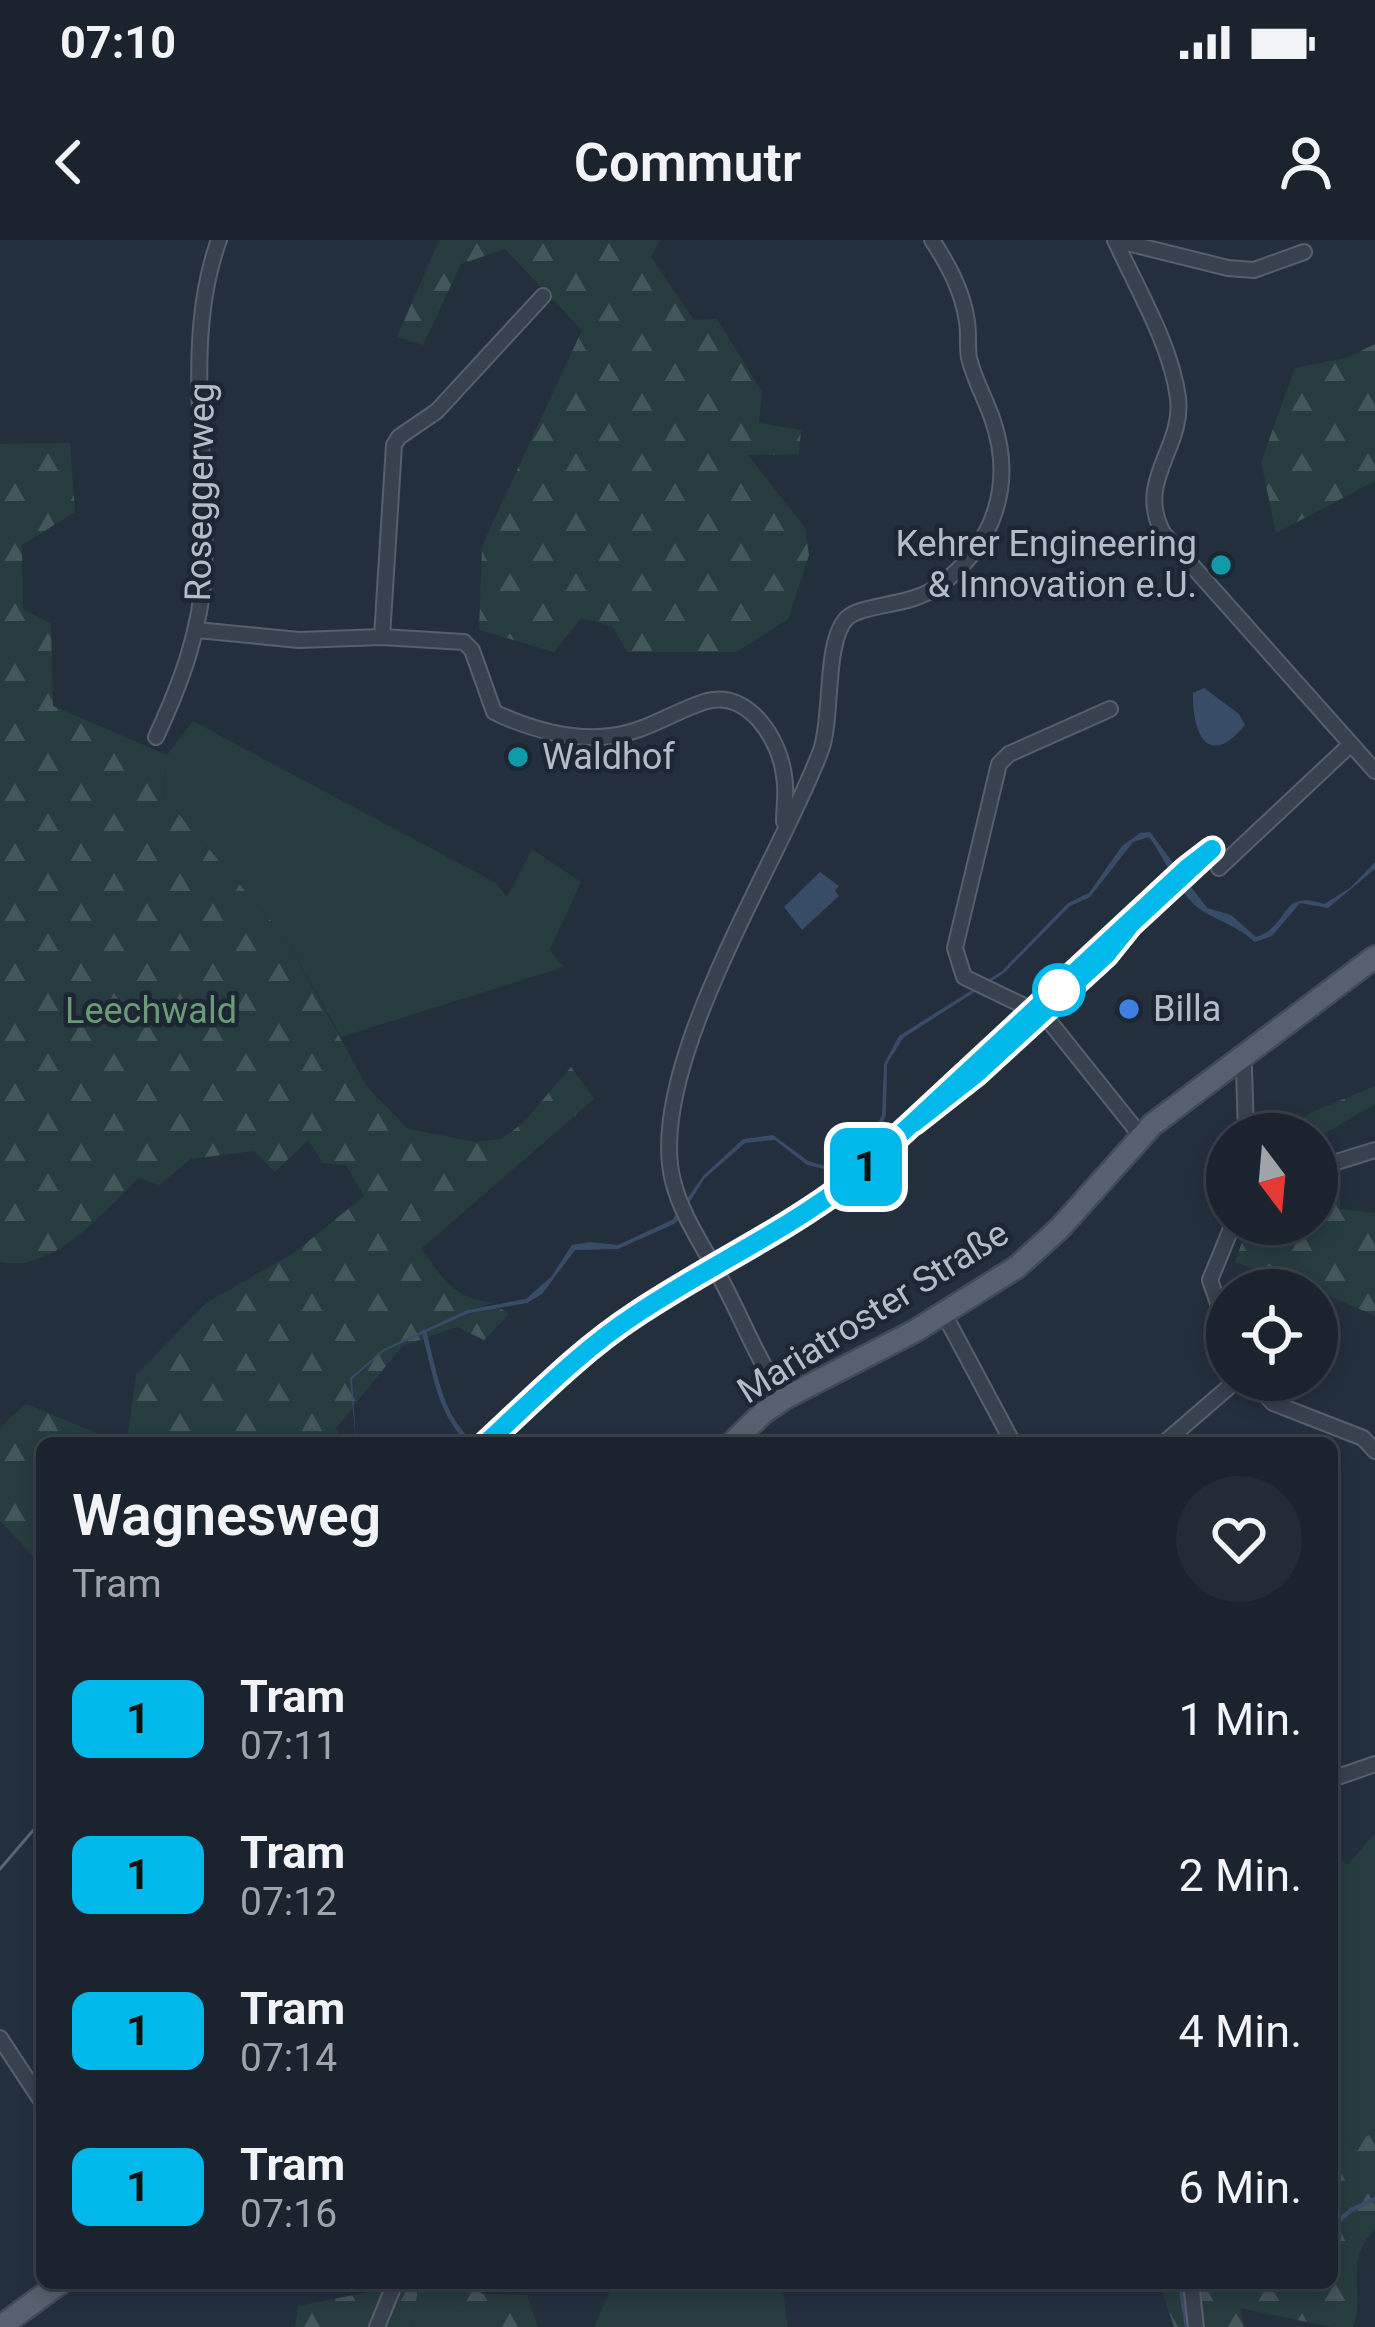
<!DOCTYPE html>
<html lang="de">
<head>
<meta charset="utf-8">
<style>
  :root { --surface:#1b232e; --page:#242b36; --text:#f1f3f6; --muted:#a0a4aa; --line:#39404a }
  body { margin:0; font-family:Roboto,sans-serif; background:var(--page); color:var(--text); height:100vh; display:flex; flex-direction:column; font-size:45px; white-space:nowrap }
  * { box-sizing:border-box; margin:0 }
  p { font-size:39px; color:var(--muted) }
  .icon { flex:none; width:66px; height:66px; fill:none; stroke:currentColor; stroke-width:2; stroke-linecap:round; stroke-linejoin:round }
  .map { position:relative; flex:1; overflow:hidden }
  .panel { position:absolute; left:36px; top:1197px; width:1302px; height:852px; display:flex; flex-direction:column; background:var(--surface); border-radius:18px; box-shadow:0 6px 18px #0003,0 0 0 3px var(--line) }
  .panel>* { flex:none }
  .badge { padding:0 24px; border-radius:18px; font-size:42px; line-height:78px }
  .needle { width:78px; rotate:164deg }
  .fabs { position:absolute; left:1206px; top:873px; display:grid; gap:24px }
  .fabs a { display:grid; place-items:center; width:132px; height:132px; border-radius:50%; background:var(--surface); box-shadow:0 6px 18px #0003,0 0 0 3px var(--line); font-size:60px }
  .map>.badge { position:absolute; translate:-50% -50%; box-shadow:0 0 0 6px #fff }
  .round { display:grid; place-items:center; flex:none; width:126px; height:126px; border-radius:63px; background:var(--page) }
  .overview { display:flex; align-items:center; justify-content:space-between; height:204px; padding:0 36px }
  h1 { font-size:57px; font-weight:600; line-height:90px }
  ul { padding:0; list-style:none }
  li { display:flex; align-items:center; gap:36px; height:156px; padding:0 36px }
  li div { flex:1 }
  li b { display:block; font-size:45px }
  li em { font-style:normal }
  li .badge { min-width:132px; font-weight:700; text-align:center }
  .status { display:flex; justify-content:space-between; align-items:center; height:84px; padding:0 60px; background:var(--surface); direction:ltr }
  .status svg { height:33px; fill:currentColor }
  header { display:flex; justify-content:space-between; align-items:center; height:156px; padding:0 36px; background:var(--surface); font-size:54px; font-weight:600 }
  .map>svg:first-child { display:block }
  .grass { fill:#263c3f }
  .forest { fill:url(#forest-firs) }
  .water { fill:#394c67 }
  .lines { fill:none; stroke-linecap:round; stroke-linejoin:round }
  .stream { stroke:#394c67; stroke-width:4.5 }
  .street-casing { stroke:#565f6c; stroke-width:18 }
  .primary-casing { stroke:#414a57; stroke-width:26 }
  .street { stroke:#38414e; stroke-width:14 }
  .primary { stroke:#56606e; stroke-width:21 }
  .tram { stroke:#5a6575; stroke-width:3 }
  .line-casing { stroke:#fff; stroke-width:27 }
  .line { stroke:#00b8ea; stroke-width:18 }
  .culture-dot { fill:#0f9aa8; stroke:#1d2633; stroke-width:4.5 }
  .stop-dot { fill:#fff; stroke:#00b8ea; stroke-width:6 }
  .shop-dot { fill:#3f7fe0; stroke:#1d2633; stroke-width:4.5 }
  .labels { text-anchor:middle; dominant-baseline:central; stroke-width:9; stroke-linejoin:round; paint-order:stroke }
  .street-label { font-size:36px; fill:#b4bcc9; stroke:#1d2633 }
  .poi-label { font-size:36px; fill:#b4bcc9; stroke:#1d2633; text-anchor:start }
  .park-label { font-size:36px; fill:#6b9a76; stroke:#1d2633 }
</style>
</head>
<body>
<div class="status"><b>07:10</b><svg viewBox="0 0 49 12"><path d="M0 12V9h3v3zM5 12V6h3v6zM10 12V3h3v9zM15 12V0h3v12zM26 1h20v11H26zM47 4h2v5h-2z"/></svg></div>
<header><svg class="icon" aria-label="back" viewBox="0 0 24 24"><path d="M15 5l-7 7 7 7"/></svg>Commutr<svg class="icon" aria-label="person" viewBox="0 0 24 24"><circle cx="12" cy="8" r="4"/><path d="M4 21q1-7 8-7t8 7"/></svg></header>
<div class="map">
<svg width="1375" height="2087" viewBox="0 0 1375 2087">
  <defs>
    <pattern id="forest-firs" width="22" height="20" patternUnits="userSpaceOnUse" patternTransform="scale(3)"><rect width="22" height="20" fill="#263c3f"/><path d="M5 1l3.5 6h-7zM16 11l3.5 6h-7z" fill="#435659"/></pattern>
  </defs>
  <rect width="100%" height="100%" fill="#242f3e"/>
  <g class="grass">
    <polygon points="193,481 496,643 507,657 532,609 581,642 550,710 564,727 341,797 285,697 163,556 167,515"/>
    <polygon points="1375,1593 1375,1890 1354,1906 1332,1891 1332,1613 1348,1625"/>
    <polygon points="419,2043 422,2043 478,2087 412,2087"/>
    <polygon points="613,2043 782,2043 788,2087 594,2087"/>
  </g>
  <g class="forest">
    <polygon points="439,0 660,0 651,17 694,80 717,79 762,152 759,183 801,190 799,214 748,215 805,288 809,315 788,379 736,412 627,412 612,386 581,378 554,412 479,390 482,306 582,90 505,9 461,24 423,105 397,97"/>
    <polygon points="1375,104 1375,241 1276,293 1261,222 1295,128 1346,118"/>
    <path d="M70 203 75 272 22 305 23 369 51 384 53 466 167 515 163 556 285 697 367 847 408 889 476 902 501 899 522 884 571 827 594 859 421 1009C446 1041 452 1058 494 1063L467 1070 388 1108 469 1073 498 1067 509 1074 484 1100 457 1087 402 1106 336 1188 343 1203H127L136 1135 206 1063 294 1013 364 956 346 925 323 923 308 900 275 932 254 911 190 919 160 945 139 938C102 972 56 1033 0 1022V204Z"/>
    <polygon points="1375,846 1375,864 1317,898 1317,894 1286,893 1312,872"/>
    <polygon points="1340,939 1340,969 1375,973 1375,1076 1317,1050 1235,1022 1248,985 1317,984 1317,943"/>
    <polygon points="26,1164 120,1203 42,1203 42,1325 0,1281 0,1187"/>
    <path d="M1375 1890V1989C1342 2022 1366 2056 1353 2087H1331L1240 2068 1244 2087H1174L1159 2043H1332V1891L1354 1906Z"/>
    <polygon points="383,2043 419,2043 412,2087 295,2087 298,2066 369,2052"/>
    <polygon points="422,2043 465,2043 483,2054 527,2055 538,2087 478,2087"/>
  </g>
  <g class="water">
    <path d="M1204 448 1239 474 1245 485C1209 529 1192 495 1193 453Z"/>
    <path d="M1150 592 1207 668 1231 675 1256 697C1293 684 1278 649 1324 664L1350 648 1375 622V629L1328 668 1300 663 1272 696 1255 702C1236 686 1226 684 1206 673 1179 658 1167 621 1149 597L1133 602 1090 657 1070 666 1004 733 903 798 887 824 886 875 877 897 829 930 807 925 775 900 745 903 705 938 676 983 618 1009 575 1010 542 1054 527 1063 469 1073 384 1111 352 1139 356 1203 350 1138 384 1109 467 1070 526 1059 551 1037 572 1005 590 1002 618 1005 672 980 703 936 743 899 773 895 808 921 828 927 872 894 882 875 884 824 899 796 1002 731 1068 663 1089 653 1122 606 1140 593Z"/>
    <polygon points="820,632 839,646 835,651 839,656 802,690 784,667"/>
  </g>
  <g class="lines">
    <g class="stream">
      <path d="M424 1092C435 1132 439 1175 471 1203"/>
      <polyline points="1332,1987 1351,1970 1375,1959"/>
      <polyline points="1180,2043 1187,2087"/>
    </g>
    <defs>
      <g id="street">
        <path d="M1115 0C1137 49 1171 104 1178 158 1184 209 1135 240 1163 293L1375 531"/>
        <polyline points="1115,0 1228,28 1254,30 1304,12"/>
        <path d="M197 390 299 400 382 397 464 402 472 410 494 472C529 489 572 501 611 496 646 492 674 471 707 461 749 450 780 500 784 536 787 551 784 567 784 582"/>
        <polyline points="382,397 394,205 399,197 437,171 543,56"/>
        <polyline points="1110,469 1009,514 999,524 955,708 964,737 1045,776 1141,896"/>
        <path d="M156 497C181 443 201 390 204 330 209 225 182 101 219 0"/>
        <polyline points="1219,628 1351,504"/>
        <polyline points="1238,818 1244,828 1246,894"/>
        <polyline points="1317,928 1375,910"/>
        <polyline points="944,1074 1013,1203"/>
        <polyline points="1227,1089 1210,1040 1233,984"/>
        <polyline points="1252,1140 1273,1163 1363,1198 1375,1211"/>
        <path d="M785 1158C760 1126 744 1083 725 1047 708 1013 682 978 673 941 644 828 781 619 821 510 833 477 824 401 847 378 864 363 912 367 940 345 995 304 1015 243 992 178 985 158 974 139 969 118 967 107 969 94 967 82 963 52 949 26 932 0"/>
        <polyline points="1164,1203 1237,1140"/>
        <polyline points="1332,1539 1375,1524"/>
        <polyline points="0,1798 42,1862"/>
        <polyline points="1191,2043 1196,2087"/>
        <polyline points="377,2087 395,2043"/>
      </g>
      <g id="primary">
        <polyline points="732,1203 763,1173 785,1158 915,1091 1017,1027 1060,988 1152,885 1375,717"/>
        <polyline points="0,2087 60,2043"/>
      </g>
    </defs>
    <use href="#street" class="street-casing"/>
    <use href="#primary" class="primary-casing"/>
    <use href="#street" class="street"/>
    <use href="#primary" class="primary"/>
    <g class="tram">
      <polyline points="487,1203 591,1108 630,1078 839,950 943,857 975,835 1106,715 1131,684"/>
      <polyline points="0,1629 42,1580"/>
    </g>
  </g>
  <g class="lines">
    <defs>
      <path id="line" d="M486 1203C534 1159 580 1111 635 1075 705 1028 782 993 849 942L1186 629 1212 609 1131 684 1106 715 975 835 914 883"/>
    </defs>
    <use href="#line" class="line-casing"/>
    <use href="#line" class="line"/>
  </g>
  <g class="culture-dot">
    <circle cx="1221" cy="325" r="12"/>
    <circle cx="518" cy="517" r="12"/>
  </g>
  <circle class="stop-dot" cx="1059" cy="750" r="24"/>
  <circle class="shop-dot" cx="1129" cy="769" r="12"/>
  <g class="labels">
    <g class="street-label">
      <text transform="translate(200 252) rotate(-89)">Roseggerweg</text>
      <text transform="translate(873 1072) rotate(-32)">Mariatroster Straße</text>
    </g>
    <g class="poi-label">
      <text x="1197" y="304" text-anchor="end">Kehrer Engineering<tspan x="1197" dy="41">&amp; Innovation e.U.</tspan></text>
      <text x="542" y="517">Waldhof</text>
      <text x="1153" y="769">Billa</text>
    </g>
    <g class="park-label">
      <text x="151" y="771">Leechwald</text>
    </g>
  </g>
</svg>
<div class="fabs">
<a><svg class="needle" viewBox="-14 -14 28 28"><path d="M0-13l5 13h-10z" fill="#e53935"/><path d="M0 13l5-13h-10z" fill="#a0a4aa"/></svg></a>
<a><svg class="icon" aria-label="locate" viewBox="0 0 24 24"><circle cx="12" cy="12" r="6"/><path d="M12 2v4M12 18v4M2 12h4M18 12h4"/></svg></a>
</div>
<b class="badge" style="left:866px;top:927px;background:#00b8ea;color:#111">1</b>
<section class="panel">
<div class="overview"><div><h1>Wagnesweg</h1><p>Tram</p></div><a class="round"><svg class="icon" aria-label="heart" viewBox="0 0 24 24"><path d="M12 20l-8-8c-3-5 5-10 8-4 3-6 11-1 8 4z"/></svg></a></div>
<ul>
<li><span class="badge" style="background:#00b8ea;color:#111">1</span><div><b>Tram</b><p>07:11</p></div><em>1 Min.</em></li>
<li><span class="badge" style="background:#00b8ea;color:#111">1</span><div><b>Tram</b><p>07:12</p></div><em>2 Min.</em></li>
<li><span class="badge" style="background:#00b8ea;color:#111">1</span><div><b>Tram</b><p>07:14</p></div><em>4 Min.</em></li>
<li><span class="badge" style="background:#00b8ea;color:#111">1</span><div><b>Tram</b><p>07:16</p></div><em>6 Min.</em></li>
</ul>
</section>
</div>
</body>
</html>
